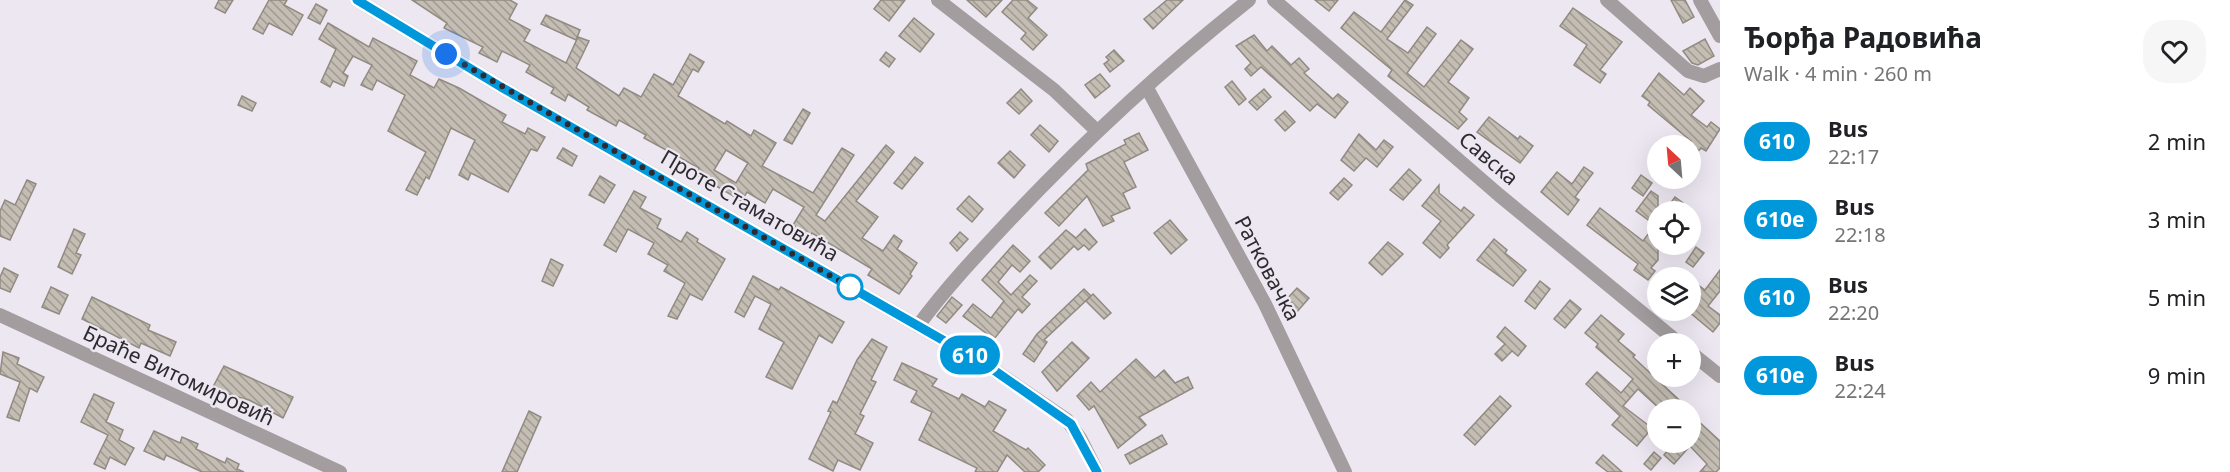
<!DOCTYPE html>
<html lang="en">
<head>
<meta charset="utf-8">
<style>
  :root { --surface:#fff; --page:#f6f6f6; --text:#202124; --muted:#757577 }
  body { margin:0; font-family:"Noto Sans",sans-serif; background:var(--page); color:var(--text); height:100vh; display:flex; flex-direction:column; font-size:22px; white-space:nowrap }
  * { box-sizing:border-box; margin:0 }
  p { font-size:20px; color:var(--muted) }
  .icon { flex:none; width:33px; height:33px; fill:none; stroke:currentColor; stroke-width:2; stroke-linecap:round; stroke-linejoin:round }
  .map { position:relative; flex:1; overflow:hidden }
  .side { display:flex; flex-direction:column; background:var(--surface); width:510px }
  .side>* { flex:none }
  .badge { padding:0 12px; border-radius:20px; font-size:21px; line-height:39px }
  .needle { width:39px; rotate:334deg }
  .controls { position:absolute; left:1647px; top:135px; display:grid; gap:12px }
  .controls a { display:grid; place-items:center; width:54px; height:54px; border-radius:50%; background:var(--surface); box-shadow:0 6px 24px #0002; font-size:30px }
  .you { position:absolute; width:30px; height:30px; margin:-15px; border:4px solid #fff; border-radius:50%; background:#1a73e8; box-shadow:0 0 0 9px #1a73e833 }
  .map>.badge { position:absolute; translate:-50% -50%; box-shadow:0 0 0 3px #fff }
  .round { display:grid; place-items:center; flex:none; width:63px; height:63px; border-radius:24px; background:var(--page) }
  .summary { display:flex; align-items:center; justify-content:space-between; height:102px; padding:0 24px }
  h1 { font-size:28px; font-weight:700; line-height:45px }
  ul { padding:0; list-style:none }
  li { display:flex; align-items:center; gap:18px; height:78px; padding:0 24px }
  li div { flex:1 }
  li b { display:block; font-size:22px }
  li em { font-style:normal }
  li .badge { min-width:66px; font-weight:700; text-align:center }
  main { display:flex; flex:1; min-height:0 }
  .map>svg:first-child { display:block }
  .building { fill:url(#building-back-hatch); stroke:#918a81; stroke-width:1.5; fill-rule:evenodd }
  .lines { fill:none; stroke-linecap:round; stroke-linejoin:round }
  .minor { stroke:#a39d9f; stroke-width:14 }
  .line-casing { stroke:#fff; stroke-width:14 }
  .line { stroke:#0098da; stroke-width:9 }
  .walk { stroke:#2d2b2f; stroke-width:6; stroke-dasharray:0 10.8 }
  .stop-dot { fill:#fff; stroke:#0098da; stroke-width:3 }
  .labels { text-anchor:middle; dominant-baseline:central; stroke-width:4.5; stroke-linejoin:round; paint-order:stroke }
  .street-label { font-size:21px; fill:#2d2b2f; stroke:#ede7f2 }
</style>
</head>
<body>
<main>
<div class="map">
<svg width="1720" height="472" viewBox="0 0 1720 472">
  <defs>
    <pattern id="building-back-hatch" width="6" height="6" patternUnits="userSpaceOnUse" patternTransform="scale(1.5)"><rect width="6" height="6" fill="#c3bdb3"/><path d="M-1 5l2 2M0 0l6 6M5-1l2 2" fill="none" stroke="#9f9a92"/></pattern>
  </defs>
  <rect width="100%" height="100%" fill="#ede7f2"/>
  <g class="building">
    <polygon points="219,0 233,0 225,13 215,8"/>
    <polygon points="269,0 287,0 284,5 303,15 292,35 269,23 263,34 253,29"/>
    <path d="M412 0H510L517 4 509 19 530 30 524 41 566 63 578 37 589 41 576 68 619 96 624 88 641 97 654 74 673 85 690 54 704 62 698 72 693 69 678 96 725 124 727 121 751 136 754 130 776 143 762 166 813 193 842 148 854 155 816 215 825 221 886 145 894 152 856 201 878 217 862 238 883 251 894 235 902 241 897 249 917 263 910 274 912 276 899 294 868 275 872 269 812 233 810 236 793 225 804 207 773 189 765 203 747 192 742 201 695 174 699 168 644 138 646 135 619 120 616 126 587 110 589 107 568 94 565 101 551 93 554 88 526 72 530 65 502 51 497 62 479 53 483 47 444 28 447 23ZM726 150 748 163 736 183 714 170Z"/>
    <polygon points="881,0 905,0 889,21 874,9"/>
    <polygon points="967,0 1002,0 986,17"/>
    <polygon points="1013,0 1027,0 1037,8 1028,18 1047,35 1033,50 1021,39 1026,33 1002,12"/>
    <polygon points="1167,0 1183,0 1153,29 1144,19"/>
    <polygon points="1315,0 1338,0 1329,11"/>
    <polygon points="1405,0 1413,5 1387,39 1408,53 1427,27 1436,34 1407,73 1424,87 1461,40 1473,49 1448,82 1469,98 1459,112 1467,119 1458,129 1388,76 1392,70 1341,28 1354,12 1381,32"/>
    <polygon points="1671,0 1685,0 1694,17 1683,23"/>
    <polygon points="316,4 327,10 320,24 308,18"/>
    <polygon points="1573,8 1622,42 1600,70 1606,74 1600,83 1574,65 1587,45 1560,26"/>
    <polygon points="546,15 580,30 576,40 541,24"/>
    <polygon points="914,18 934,34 920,52 899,36"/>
    <polygon points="328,23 369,47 373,38 417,61 410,75 434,88 439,79 459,88 506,115 502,122 525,134 528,128 545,137 537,151 531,149 508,192 471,173 468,180 459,175 475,140 451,128 429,179 426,177 417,195 406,190 426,152 388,131 405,95 377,80 372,90 361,85 372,65 353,56 343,73 348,76 344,86 333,81 330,87 321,82 336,49 319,39"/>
    <polygon points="1254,35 1267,51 1272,46 1291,65 1299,58 1309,69 1304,73 1333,99 1338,94 1348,102 1335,118 1317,104 1310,111 1261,67 1251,76 1245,69 1251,63 1236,46"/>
    <polygon points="1705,39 1714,56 1698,65 1692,63 1683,51"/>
    <polygon points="1114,50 1124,61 1110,72 1104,64 1109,60 1106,57"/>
    <polygon points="886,52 895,59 889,67 880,60"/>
    <polygon points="1659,73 1684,95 1690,88 1704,101 1691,115 1707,127 1711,122 1720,129 1706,151 1701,148 1690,161 1691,141 1648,105 1650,102 1642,96"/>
    <polygon points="1100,74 1110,86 1095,98 1085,85"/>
    <polygon points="1232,81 1246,99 1239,105 1225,87"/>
    <polygon points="1021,89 1032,101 1019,114 1007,103"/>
    <polygon points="1264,89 1271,97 1257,110 1249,102"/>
    <polygon points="242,96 256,103 252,111 238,105"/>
    <polygon points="803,109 810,113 792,144 784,140"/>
    <polygon points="1285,111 1295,122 1285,131 1275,120"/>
    <polygon points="1489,117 1518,139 1520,136 1533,146 1520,163 1477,132"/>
    <polygon points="1040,125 1058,141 1049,152 1031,135"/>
    <polygon points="1139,133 1148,150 1124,162 1136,187 1123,193 1130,208 1111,216 1114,221 1103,226 1087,196 1059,226 1045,213 1088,170 1086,164 1126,144 1124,140"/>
    <polygon points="1359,134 1376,150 1384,140 1393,147 1377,167 1366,158 1354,171 1341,160"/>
    <polygon points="563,148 577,156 572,166 557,158"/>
    <polygon points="1010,151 1025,165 1014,178 998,163"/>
    <polygon points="915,157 923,163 902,189 894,183"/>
    <polygon points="1584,167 1593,173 1575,197 1579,200 1568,215 1541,192 1557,172 1572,184"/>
    <polygon points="1409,169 1421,180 1403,200 1390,190"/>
    <polygon points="1641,175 1652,183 1643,196 1632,188"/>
    <polygon points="600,176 615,185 604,203 589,195"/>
    <polygon points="1344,178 1352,185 1338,200 1330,193"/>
    <polygon points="27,180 36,184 10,240 0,236 0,211 5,200 15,205"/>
    <polygon points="1439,185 1439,193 1461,211 1464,207 1474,215 1447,245 1449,248 1440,258 1423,243 1441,221 1422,206"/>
    <polygon points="634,191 646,197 640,208 661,219 657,228 681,242 687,232 698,239 697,242 725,259 702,300 690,294 677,319 668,316 685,283 664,271 668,265 648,254 654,243 628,229 616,252 604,245"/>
    <polygon points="1651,191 1658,196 1658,260 1651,268 1655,271 1648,280 1634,270 1638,264 1587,225 1600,208 1643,241 1655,225 1636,211"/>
    <polygon points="969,196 983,209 972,222 957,209"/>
    <polygon points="1675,197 1683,203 1676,212 1664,212"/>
    <polygon points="1170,220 1187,240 1171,254 1154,233"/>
    <polygon points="74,229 85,234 76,253 81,255 72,274 58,267"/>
    <polygon points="1085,229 1097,242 1089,250 1084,245 1078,250 1074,246 1051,269 1039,257 1066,230 1076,238"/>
    <polygon points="960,232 968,239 957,251 950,243"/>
    <polygon points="1494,239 1507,250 1505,253 1526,270 1513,286 1477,260"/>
    <polygon points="1388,242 1403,254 1382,275 1369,263"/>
    <polygon points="1013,245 1030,261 1020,272 1012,265 998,282 1011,295 1030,275 1037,281 1022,297 1030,304 1022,313 1018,309 994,339 963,316 973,304 991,318 1004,301 982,280"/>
    <polygon points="1696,247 1704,253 1693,267 1686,262"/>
    <polygon points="551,259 563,265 553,286 542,281"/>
    <polygon points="4,268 18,275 10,292 0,288 0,277"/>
    <polygon points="1720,270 1720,291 1708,306 1720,315 1720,323 1713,332 1688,311 1690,310 1690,279 1705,290"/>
    <polygon points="753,276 779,290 781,287 844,322 832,343 819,335 792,389 766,377 784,342 759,329 771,304 755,296 744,317 735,312"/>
    <polygon points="1540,281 1550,289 1535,309 1525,301"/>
    <polygon points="51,287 68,295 59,314 42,307"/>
    <polygon points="1297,288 1309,298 1296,313 1284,302"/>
    <polygon points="1084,289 1091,296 1044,340 1047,342 1034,362 1023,354 1037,334"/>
    <polygon points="1093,294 1111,313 1104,319 1086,301"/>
    <polygon points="92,297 150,325 148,330 176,342 170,356 141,343 139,348 82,319"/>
    <polygon points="952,297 962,305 946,323 937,316"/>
    <polygon points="1570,300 1581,309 1565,328 1554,319"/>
    <polygon points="1601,315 1624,334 1618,341 1635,355 1633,357 1690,410 1661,410 1638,389 1623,406 1652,428 1637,446 1612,425 1620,416 1586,384 1597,372 1621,393 1633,379 1596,347 1598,344 1585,333"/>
    <polygon points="1505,327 1526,346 1518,356 1512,351 1502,361 1495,354 1505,344 1497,337"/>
    <polygon points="872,339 887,347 871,380 876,382 860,414 864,416 855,434 873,443 860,470 838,460 833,471 809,459 831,412 828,411 833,401 837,403 857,360"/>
    <polygon points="1072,342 1089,358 1057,391 1042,372"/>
    <polygon points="3,352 19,358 17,364 44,377 37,392 30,388 19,421 7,417 20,382 0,374"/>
    <polygon points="1136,359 1155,378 1164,370 1175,383 1188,377 1193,388 1139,417 1146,425 1118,448 1094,406 1089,410 1077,396 1091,382 1100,392"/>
    <polygon points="902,363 937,379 932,386 959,399 962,394 985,407 989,401 1006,410 993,431 1026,450 1028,448 1045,465 1038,472 1025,472 1007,455 997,472 975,472 977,468 919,440 932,412 911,402 917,391 894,380"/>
    <polygon points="224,366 293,397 283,418 249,400 227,394 213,387"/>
    <polygon points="94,394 114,403 106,422 123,430 119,440 134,448 125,465 110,457 105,469 94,464 108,435 81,422"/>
    <polygon points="1500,396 1511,406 1475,445 1464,435"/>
    <polygon points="529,411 541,417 517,472 502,472"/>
    <polygon points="1696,419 1720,441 1720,468 1716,472 1700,472 1707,464 1690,446 1674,464 1664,455 1675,442 1690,442 1690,425"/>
    <polygon points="154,431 180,443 182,437 198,444 196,449 225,463 227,458 239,464 237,469 244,472 202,472 166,455 164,460 144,451"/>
    <polygon points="1162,435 1167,444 1130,464 1125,455"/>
    <polygon points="1654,452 1661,458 1651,470 1644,464"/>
    <polygon points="1603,455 1622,472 1608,472 1596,463"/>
  </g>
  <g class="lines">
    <g class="minor">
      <polyline points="357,0 501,87 988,366 1067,420 1080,438 1097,472"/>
      <polyline points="938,0 1054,90 1097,131"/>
      <polyline points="1274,0 1499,195 1680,344"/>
      <polyline points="1607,0 1688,71 1704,76 1720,69"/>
      <polyline points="1700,0 1720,36"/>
      <polyline points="1147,88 1265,304 1345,472"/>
      <polyline points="0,315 340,472"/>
      <path d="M918 326C945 289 977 255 1008 222 1082 143 1163 68 1249 0"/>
      <polyline points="1690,352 1720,376"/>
    </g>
  </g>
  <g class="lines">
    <defs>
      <polyline id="line" points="357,0 501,87 988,366 1071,424 1097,472"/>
    </defs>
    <use href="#line" class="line-casing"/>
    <use href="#line" class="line"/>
    <polyline class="walk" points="446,54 850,287"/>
  </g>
  <circle class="stop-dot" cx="850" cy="287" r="12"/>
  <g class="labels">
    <g class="street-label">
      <text transform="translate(1489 158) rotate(40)">Савска</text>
      <text transform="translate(750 205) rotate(30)">Проте Стаматовића</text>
      <text transform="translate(1268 268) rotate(62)">Ратковачка</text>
      <text transform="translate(179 375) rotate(25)">Браће Витомировић</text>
    </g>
  </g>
</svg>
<div class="controls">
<a><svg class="needle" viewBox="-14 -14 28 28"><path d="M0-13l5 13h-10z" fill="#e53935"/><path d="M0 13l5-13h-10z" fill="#757577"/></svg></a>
<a><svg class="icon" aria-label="locate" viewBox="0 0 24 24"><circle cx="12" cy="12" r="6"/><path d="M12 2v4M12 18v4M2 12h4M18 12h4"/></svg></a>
<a><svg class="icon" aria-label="layers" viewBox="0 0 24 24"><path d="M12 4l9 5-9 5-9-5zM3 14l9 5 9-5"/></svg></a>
<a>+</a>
<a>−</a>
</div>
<div class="you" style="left:446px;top:54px"></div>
<b class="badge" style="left:970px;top:355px;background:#0098da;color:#fff">610</b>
</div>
<section class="side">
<div class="summary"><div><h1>Ђорђа Радовића</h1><p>Walk · 4 min · 260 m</p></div><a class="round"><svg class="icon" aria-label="heart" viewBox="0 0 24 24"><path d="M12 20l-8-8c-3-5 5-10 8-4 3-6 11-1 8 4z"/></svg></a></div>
<ul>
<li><span class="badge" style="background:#0098da;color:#fff">610</span><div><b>Bus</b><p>22:17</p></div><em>2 min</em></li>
<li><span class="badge" style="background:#0098da;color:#fff">610e</span><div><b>Bus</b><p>22:18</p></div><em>3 min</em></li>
<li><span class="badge" style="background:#0098da;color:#fff">610</span><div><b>Bus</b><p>22:20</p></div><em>5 min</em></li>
<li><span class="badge" style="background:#0098da;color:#fff">610e</span><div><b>Bus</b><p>22:24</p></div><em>9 min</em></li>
</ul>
</section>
</main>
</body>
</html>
